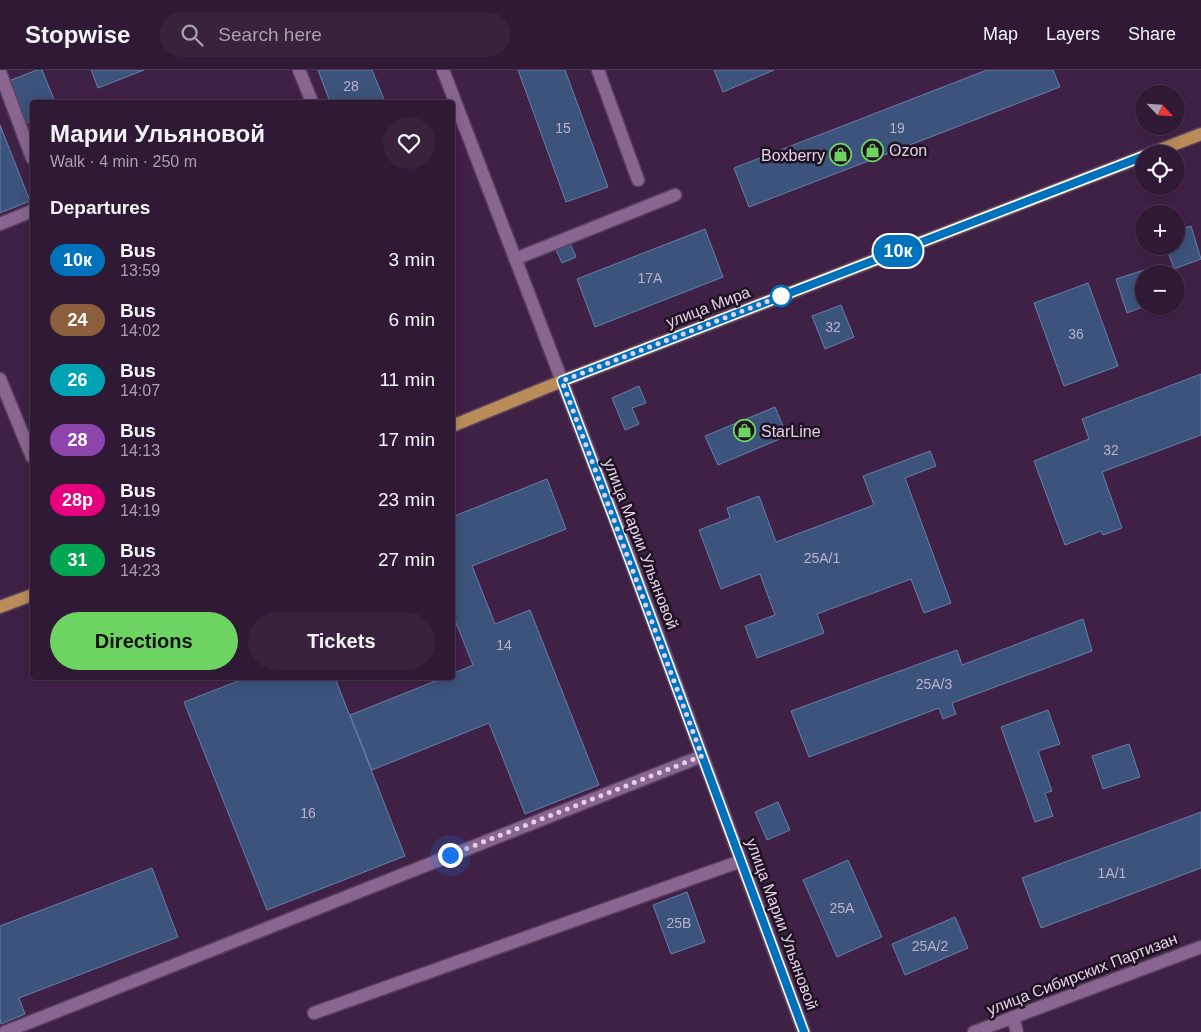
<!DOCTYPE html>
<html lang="en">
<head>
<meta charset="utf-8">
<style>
  :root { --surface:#301934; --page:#38223c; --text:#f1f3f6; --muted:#a8a0ac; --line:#4b384f; --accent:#6dd361 }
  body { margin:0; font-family:Arial,sans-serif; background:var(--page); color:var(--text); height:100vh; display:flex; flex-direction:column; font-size:19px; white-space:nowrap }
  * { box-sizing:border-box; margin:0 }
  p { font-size:16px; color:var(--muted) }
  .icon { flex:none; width:28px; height:28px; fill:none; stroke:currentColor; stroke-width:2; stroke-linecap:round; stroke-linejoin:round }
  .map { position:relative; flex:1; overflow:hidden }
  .details { position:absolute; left:30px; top:30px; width:425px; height:580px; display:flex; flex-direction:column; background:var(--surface); border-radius:5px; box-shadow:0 2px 12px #0003,0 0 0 1px var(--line) }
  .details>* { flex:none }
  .badge { padding:0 10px; border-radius:16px; font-size:18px; line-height:32px }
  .needle { width:32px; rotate:115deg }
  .fabs { position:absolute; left:1135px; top:15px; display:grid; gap:10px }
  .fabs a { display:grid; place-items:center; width:50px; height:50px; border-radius:50%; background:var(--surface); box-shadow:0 2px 12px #0003,0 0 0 1px var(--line); font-size:25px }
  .you { position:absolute; width:25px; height:25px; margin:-12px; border:4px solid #fff; border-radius:50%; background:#1a73e8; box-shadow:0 0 0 8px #1a73e833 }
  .map>.badge { position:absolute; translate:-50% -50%; box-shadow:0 0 0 2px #fff }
  h2 { padding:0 20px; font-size:19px; line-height:45px }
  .round { display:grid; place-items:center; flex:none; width:52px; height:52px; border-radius:26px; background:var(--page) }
  .head { display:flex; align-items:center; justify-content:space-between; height:85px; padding:0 20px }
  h1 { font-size:24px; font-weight:700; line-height:38px }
  .primary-button { display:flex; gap:10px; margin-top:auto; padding:10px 20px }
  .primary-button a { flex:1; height:58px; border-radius:30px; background:var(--accent); color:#111; font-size:20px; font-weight:700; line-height:58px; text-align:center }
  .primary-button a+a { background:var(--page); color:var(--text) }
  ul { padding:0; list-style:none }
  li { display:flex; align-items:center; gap:15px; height:60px; padding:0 20px }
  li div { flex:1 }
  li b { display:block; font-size:19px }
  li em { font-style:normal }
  li .badge { min-width:55px; font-weight:700; text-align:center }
  header { display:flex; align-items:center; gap:30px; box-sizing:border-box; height:70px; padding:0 25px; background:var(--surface); border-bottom:1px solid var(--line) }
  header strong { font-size:24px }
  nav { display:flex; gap:28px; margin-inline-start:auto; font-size:18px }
  .search { width:350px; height:45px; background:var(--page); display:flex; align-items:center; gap:12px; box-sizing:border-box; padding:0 18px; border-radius:28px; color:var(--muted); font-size:19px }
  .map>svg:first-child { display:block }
  .building { fill:#3c537c; stroke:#667fab }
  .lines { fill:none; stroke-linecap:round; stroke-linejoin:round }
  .minor-casing { stroke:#5b4060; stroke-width:15 }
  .major-casing { stroke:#5b4060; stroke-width:15 }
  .minor { stroke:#89668f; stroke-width:12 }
  .major { stroke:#ba8c59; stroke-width:12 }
  .line-casing { stroke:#fff; stroke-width:11 }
  .line { stroke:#0072bc; stroke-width:8 }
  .walk { stroke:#e4d1e7; stroke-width:5; stroke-dasharray:0 9 }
  .stop-dot { fill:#fff; stroke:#0072bc; stroke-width:2.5 }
  .labels { text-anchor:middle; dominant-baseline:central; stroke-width:5; stroke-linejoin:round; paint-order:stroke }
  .number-label { font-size:14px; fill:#bab2cc }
  .poi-label { font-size:16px; fill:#e4d1e7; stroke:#1f1222; text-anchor:start }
  .street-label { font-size:16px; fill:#e4d1e7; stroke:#1f1222 }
</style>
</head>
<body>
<header>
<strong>Stopwise</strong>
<div class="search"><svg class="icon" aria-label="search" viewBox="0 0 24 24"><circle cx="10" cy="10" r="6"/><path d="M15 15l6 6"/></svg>Search here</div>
<nav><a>Map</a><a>Layers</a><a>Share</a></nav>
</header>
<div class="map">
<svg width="1201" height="962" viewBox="0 0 1201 962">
  <rect width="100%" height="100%" fill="#402146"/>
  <g class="building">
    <polygon points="37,0 42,0 55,32 32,32 32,51 22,55 6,12"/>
    <polygon points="91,0 144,0 98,18"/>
    <polygon points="318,0 372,0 385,32 330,32"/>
    <polygon points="518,0 565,0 608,117 566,132"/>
    <polygon points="714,0 774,0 723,22"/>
    <polygon points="987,0 1053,0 1060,17 749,137 734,98"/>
    <polygon points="0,55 30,131 0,143"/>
    <polygon points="1191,156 1201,189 1174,199 1166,176 1176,176 1176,161"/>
    <polygon points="705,159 723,207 595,257 577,209"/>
    <polygon points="569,171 576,187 562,193 555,178"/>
    <polygon points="1144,200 1146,204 1144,204 1144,236 1145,236 1127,243 1116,209"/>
    <polygon points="1088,213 1118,296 1064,316 1034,233"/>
    <polygon points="841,235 854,267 825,279 812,246"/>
    <polygon points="1201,304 1201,365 1102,402 1122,458 1103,465 1101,461 1065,475 1034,391 1089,369 1082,349"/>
    <polygon points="639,316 646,333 632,338 639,354 625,360 612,328"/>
    <polygon points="775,337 787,366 718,395 705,366"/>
    <polygon points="930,381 936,396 905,408 951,533 924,543 911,509 817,544 824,563 757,588 745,556 775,545 760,504 721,519 699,460 730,448 727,438 759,426 776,472 874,435 863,406"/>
    <polygon points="547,409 566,459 472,496 495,554 530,540 599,715 525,744 489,653 372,700 350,645 443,608 452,608 452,604 473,595 452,543 452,447"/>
    <polygon points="1083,549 1092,581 952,633 956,644 943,649 939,638 809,687 791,641 957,580 962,595"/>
    <polygon points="246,608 335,608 405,786 267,840 184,632"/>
    <polygon points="1048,640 1060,674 1038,681 1052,721 1045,723 1053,746 1035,752 1001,657"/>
    <polygon points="1129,674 1140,707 1103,719 1092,686"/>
    <polygon points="778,732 790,760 767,770 755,742"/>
    <polygon points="1201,742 1201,798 1041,858 1022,808"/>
    <polygon points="848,790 882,867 837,887 803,810"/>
    <polygon points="152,798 178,867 19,928 25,944 1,954 0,950 0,856"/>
    <polygon points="687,822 705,872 671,884 653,835"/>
    <polygon points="955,847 968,878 905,905 892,874"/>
  </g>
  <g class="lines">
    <defs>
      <g id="minor">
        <polyline points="299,0 312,32"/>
        <polyline points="443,0 626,478 804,962"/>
        <polyline points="598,0 638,110"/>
        <polyline points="0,2 32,88"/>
        <polyline points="0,154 32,141"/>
        <polyline points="515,189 675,125"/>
        <polyline points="0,309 32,387"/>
        <polyline points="314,943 741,791"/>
        <polyline points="1013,948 1017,962"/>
        <polyline points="5,962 702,686"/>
        <polyline points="974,962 1201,877"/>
      </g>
      <g id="major">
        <polyline points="1149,84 1201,64"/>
        <polyline points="452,356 562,311 1144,86"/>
        <polyline points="0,537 32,525"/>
      </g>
    </defs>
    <use href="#minor" class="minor-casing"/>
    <use href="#major" class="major-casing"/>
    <use href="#minor" class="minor"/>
    <use href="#major" class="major"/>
  </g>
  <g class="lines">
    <defs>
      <polyline id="line" points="804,962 632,496 562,311 1144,86"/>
    </defs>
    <use href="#line" class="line-casing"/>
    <use href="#line" class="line"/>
    <polyline class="walk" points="450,785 702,686 562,311 781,226"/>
  </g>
  <defs>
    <symbol id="shop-ring" viewBox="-11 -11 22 22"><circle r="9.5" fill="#1f1222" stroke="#6dd361" stroke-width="1.5"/><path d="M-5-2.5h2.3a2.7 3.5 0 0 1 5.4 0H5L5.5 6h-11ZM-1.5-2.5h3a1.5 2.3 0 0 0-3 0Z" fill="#6dd361"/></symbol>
  </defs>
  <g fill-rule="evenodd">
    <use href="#shop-ring" x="860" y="68" width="25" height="25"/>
    <use href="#shop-ring" x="828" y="72" width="25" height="25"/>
    <use href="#shop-ring" x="732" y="348" width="25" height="25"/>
  </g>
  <circle class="stop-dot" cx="781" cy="226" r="10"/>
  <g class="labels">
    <g class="number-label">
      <text x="351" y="16">28</text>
      <text x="563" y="58">15</text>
      <text x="897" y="58">19</text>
      <text x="650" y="208">17А</text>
      <text x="833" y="257">32</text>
      <text x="1076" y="264">36</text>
      <text x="1111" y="380">32</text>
      <text x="822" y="488">25А/1</text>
      <text x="504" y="575">14</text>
      <text x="934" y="614">25А/3</text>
      <text x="308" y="743">16</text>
      <text x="1112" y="803">1А/1</text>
      <text x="842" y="838">25А</text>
      <text x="679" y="853">25В</text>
      <text x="930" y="876">25А/2</text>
    </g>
    <g class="poi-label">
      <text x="889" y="80">Ozon</text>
      <text x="825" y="85" text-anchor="end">Boxberry</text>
      <text x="761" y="361">StarLine</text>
    </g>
    <g class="street-label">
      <text transform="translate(708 237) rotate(-21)">улица Мира</text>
      <text transform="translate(641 474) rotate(69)">улица Марии Ульяновой</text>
      <text transform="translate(782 854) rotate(70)">улица Марии Ульяновой</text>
      <text transform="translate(1082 904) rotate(-21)">улица Сибирских Партизан</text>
    </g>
  </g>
</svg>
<div class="fabs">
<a><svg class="needle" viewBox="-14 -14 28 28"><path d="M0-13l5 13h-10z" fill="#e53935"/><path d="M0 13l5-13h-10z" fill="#a8a0ac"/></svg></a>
<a><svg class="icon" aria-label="locate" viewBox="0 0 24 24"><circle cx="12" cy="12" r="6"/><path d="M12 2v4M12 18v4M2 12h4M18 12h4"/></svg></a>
<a>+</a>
<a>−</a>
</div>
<div class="you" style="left:450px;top:785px"></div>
<b class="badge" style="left:898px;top:181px;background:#0072bc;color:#fff">10к</b>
<section class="details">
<div class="head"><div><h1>Марии Ульяновой</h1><p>Walk · 4 min · 250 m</p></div><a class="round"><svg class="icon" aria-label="heart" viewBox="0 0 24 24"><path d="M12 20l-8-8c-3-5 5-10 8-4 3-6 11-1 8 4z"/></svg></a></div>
<h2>Departures</h2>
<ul>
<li><span class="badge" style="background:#0072bc;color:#fff">10к</span><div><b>Bus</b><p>13:59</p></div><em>3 min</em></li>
<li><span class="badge" style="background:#8b5e3c;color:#fff">24</span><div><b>Bus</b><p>14:02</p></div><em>6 min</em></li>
<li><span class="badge" style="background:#00a3b4;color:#fff">26</span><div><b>Bus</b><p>14:07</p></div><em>11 min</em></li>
<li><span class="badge" style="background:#8e44ad;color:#fff">28</span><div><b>Bus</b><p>14:13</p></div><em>17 min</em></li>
<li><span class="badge" style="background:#e6007e;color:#fff">28р</span><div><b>Bus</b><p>14:19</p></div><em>23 min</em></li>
<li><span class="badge" style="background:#00a651;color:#fff">31</span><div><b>Bus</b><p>14:23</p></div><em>27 min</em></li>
</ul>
<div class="primary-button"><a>Directions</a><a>Tickets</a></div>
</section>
</div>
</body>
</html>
